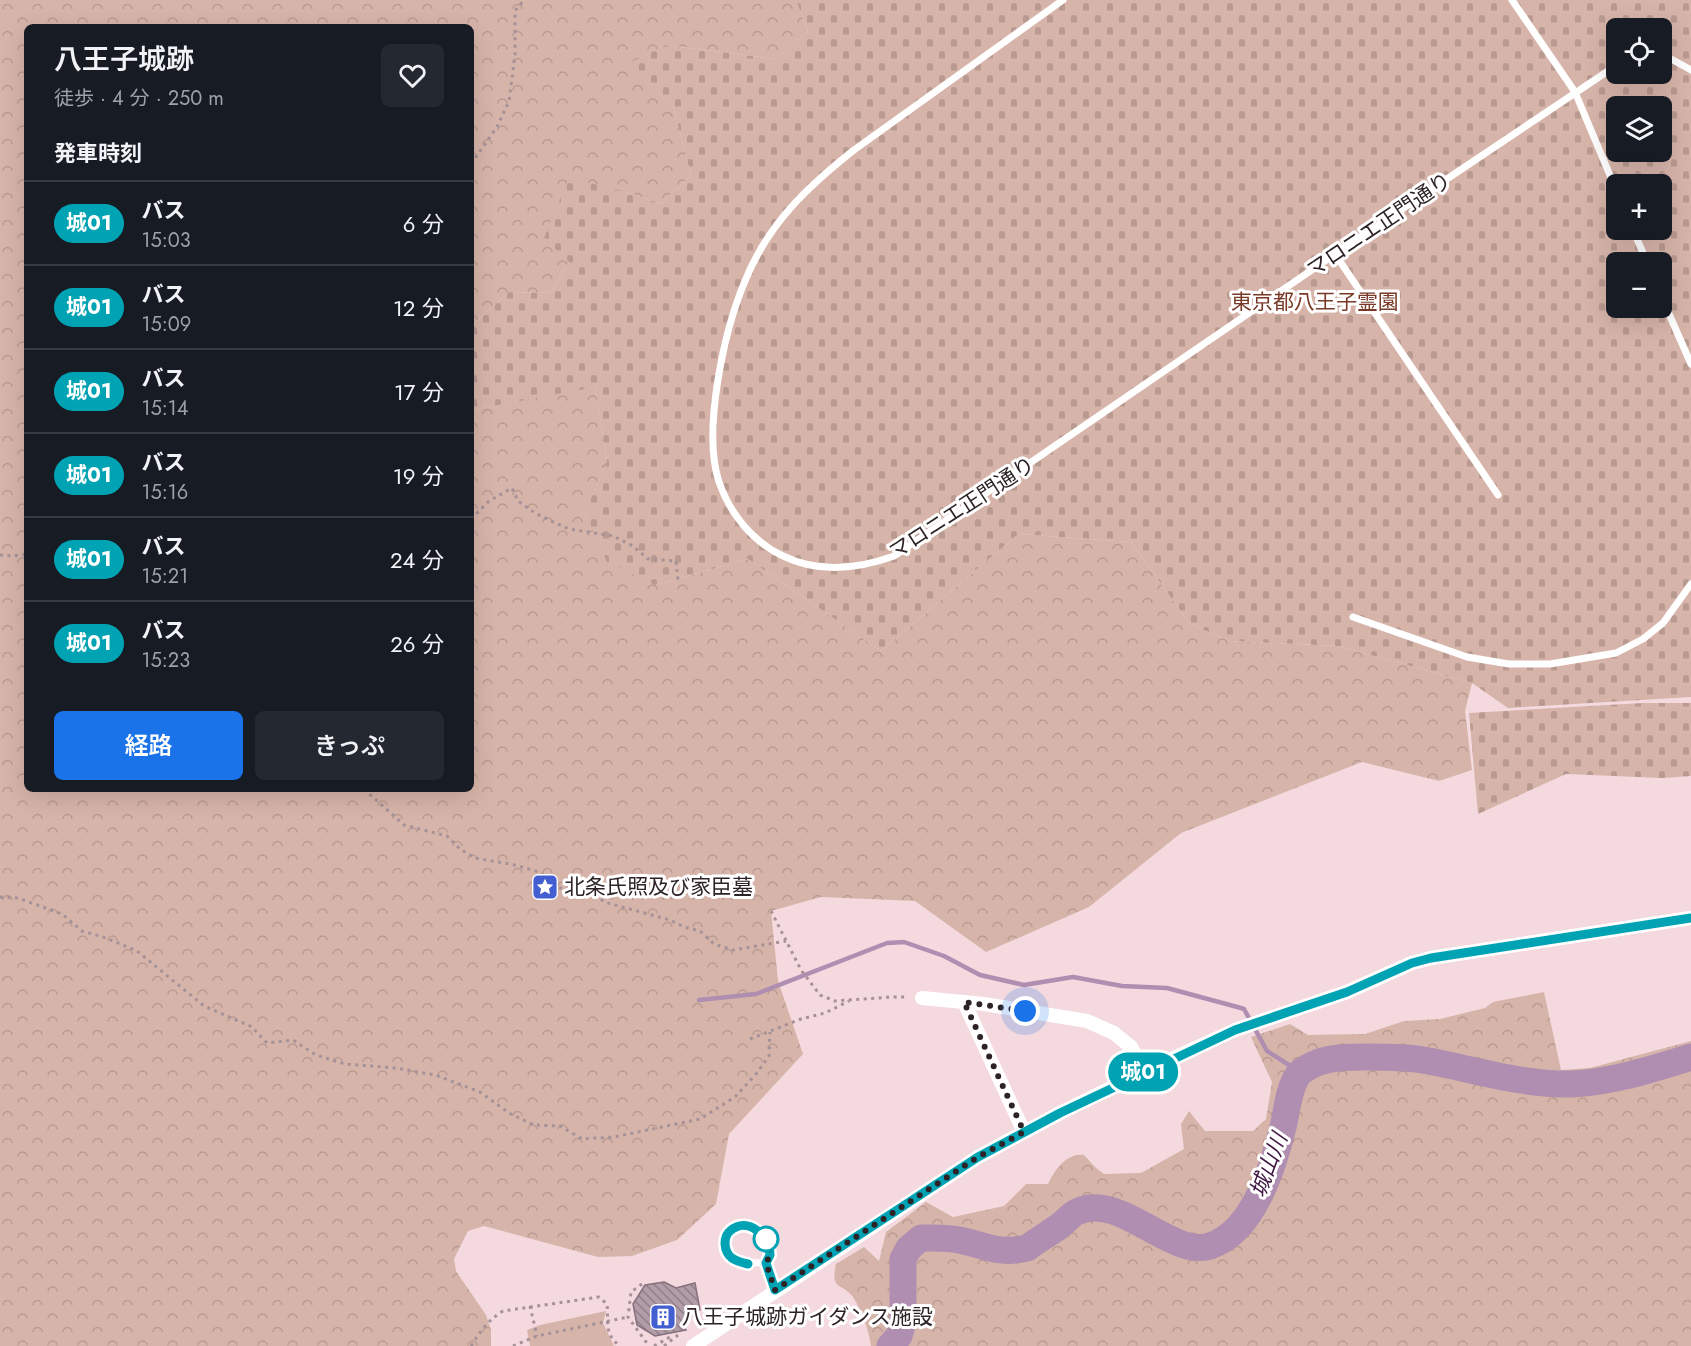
<!DOCTYPE html>
<html lang="ja">
<head>
<meta charset="utf-8">
<style>
  :root { --surface:#171b24; --page:#242831; --text:#f1f3f6; --muted:#9ea1a6; --line:#363941; --accent:#1a73e8 }
  body { margin:0; font-family:Jost,"Noto Sans JP",sans-serif; background:var(--page); color:var(--text); height:100vh; display:flex; flex-direction:column; font-size:22px; white-space:nowrap }
  * { box-sizing:border-box; margin:0 }
  p { font-size:20px; color:var(--muted) }
  .icon { flex:none; width:33px; height:33px; fill:none; stroke:currentColor; stroke-width:2; stroke-linecap:round; stroke-linejoin:round }
  .map { position:relative; flex:1; overflow:hidden }
  .panel { position:absolute; left:24px; top:24px; width:450px; height:768px; display:flex; flex-direction:column; background:var(--surface); border-radius:9px; box-shadow:0 6px 24px #0002 }
  .panel>* { flex:none }
  .badge { padding:0 12px; border-radius:20px; font-size:21px; line-height:39px }
  .fabs { position:absolute; left:1606px; top:18px; display:grid; gap:12px }
  .fabs a { display:grid; place-items:center; width:66px; height:66px; border-radius:9px; background:var(--surface); box-shadow:0 6px 24px #0002; font-size:30px }
  .you { position:absolute; width:30px; height:30px; margin:-15px; border:4px solid #fff; border-radius:50%; background:#1a73e8; box-shadow:0 0 0 9px #1a73e833 }
  .map>.badge { position:absolute; translate:-50% -50%; box-shadow:0 0 0 3px #fff }
  h2 { padding:0 30px; font-size:22px; line-height:54px }
  .round { display:grid; place-items:center; flex:none; width:63px; height:63px; border-radius:9px; background:var(--page) }
  .overview { display:flex; align-items:center; justify-content:space-between; height:102px; padding:0 30px }
  h1 { font-size:28px; font-weight:600; line-height:45px }
  .action { display:flex; gap:12px; margin-top:auto; padding:12px 30px }
  .action a { flex:1; height:69px; border-radius:9px; background:var(--accent); color:#fff; font-size:24px; font-weight:600; line-height:69px; text-align:center }
  .action a+a { background:var(--page); color:var(--text) }
  ul { padding:0; list-style:none }
  li { display:flex; align-items:center; gap:18px; height:84px; padding:0 30px; border-top:2px solid var(--line) }
  li div { flex:1 }
  li b { display:block; font-size:22px }
  li em { font-style:normal }
  li .badge { min-width:66px; font-weight:700; text-align:center }
  .map>svg:first-child { display:block }
  .grass { fill:#d7b4a9 }
  .forest { fill:url(#forest-crowns) }
  .cemetery { fill:url(#cemetery-stones); fill-rule:evenodd }
  .lines { fill:none; stroke-linecap:round; stroke-linejoin:round }
  .stream { stroke:#af8eb1; stroke-width:4.5 }
  .river { stroke:#af8eb1; stroke-width:27 }
  .building { fill:url(#building-back-hatch); stroke:#85707c; stroke-width:1.5 }
  .path { stroke:#a69296; stroke-width:3; stroke-dasharray:3 4.5; stroke-linecap:butt }
  .service { stroke:#fff; stroke-width:7 }
  .minor { stroke:#fff; stroke-width:14 }
  .line-casing { stroke:#fff; stroke-width:14 }
  .line { stroke:#00a3b4; stroke-width:9 }
  .walk { stroke:#2d2326; stroke-width:6; stroke-dasharray:0 10.8 }
  .stop-dot { fill:#fff; stroke:#00a3b4; stroke-width:3 }
  .labels { text-anchor:middle; dominant-baseline:central; stroke-width:6; stroke-linejoin:round; paint-order:stroke }
  .street-label { font-size:21px; fill:#2d2326; stroke:#fff }
  .park-label { font-size:21px; fill:#783a26; stroke:#fff }
  .poi-label { font-size:21px; fill:#2d2326; stroke:#fff; text-anchor:start }
  .water-label { font-size:22px; font-style:italic; fill:#401643; stroke:#fff }
</style>
</head>
<body>
<div class="map">
<svg width="1691" height="1346" viewBox="0 0 1691 1346">
  <defs>
    <pattern id="forest-crowns" width="20" height="18" patternUnits="userSpaceOnUse" patternTransform="scale(1.5)"><rect width="20" height="18" fill="#d7b4a9"/><path d="M2 6a3 3 0 1 1 6 0M12 15a3 3 0 1 1 6 0" fill="none" stroke="#b99a91"/></pattern>
    <pattern id="cemetery-stones" width="16" height="16" patternUnits="userSpaceOnUse" patternTransform="scale(1.5)"><rect width="16" height="16" fill="#d7b4a9"/><path d="M2 7V4a2 2 0 0 1 4 0v3zM10 15v-3a2 2 0 0 1 4 0v3z" fill="#b99a91"/></pattern>
    <pattern id="building-back-hatch" width="6" height="6" patternUnits="userSpaceOnUse" patternTransform="scale(1.5)"><rect width="6" height="6" fill="#b19ca8"/><path d="M-1 5l2 2M0 0l6 6M5-1l2 2" fill="none" stroke="#907f89"/></pattern>
  </defs>
  <rect width="100%" height="100%" fill="#f4d9df"/>
  <polygon class="grass" points="606,1311 603,1323 614,1346 530,1346 527,1330 540,1325"/>
  <g class="forest">
    <polygon points="0,0 796,0 808,31 775,59 665,45 628,65 673,106 691,175 661,204 627,192 569,262 551,293 509,292 471,326 471,27 27,27 27,789 471,789 471,410 595,386 607,461 585,514 655,585 748,559 881,651 1018,534 1131,542 1190,624 1230,641 1338,646 1472,683 1465,711 1472,770 1439,781 1362,762 1181,833 1089,907 986,952 915,901 821,897 771,911 778,981 803,1054 729,1134 716,1204 677,1240 632,1256 598,1257 484,1226 468,1231 454,1259 456,1271 486,1315 491,1330 491,1346 0,1346"/>
    <path d="M1544 992 1561 1070 1590 1068 1691 1041V1346H871C868 1328 863 1313 853 1297 842 1282 830 1292 836 1264L864 1247 879 1261 886 1232 926 1202 953 1217 1004 1206 1026 1184H1048C1055 1170 1066 1153 1084 1155L1095 1167 1104 1174 1141 1173 1184 1149 1181 1124 1189 1111 1205 1131H1253L1266 1119 1272 1082 1251 1037 1290 1024 1308 1035 1365 1034 1404 1021 1440 1019 1485 1008 1493 1002Z"/>
  </g>
  <g class="cemetery">
    <path d="M796 0H1691V697L1508 708 1472 683 1338 646 1230 641 1190 624 1131 542 1018 534 881 651 748 559 655 585 607 562 585 513 607 461 595 387 471 410V326L509 292 551 293 569 262 544 238 569 178 627 192 661 204 691 175 673 106 627 65 665 45 775 59 808 31ZM1617 28H1662V74H1617ZM1617 106H1662V152H1617ZM1617 184H1662V230H1617ZM1617 262H1662V308H1617Z"/>
    <polygon points="1643,703 1691,703 1691,776 1662,778 1566,774 1478,814 1469,713"/>
  </g>
  <g class="lines">
    <polyline class="stream" points="699,1000 756,994 887,943 904,942 944,956 980,975 1024,985 1073,977 1122,986 1167,988 1241,1008 1244,1009 1267,1051 1289,1065 1304,1070"/>
    <path class="river" d="M890 1346 899 1336 903 1321V1259L909 1248 921 1238C933 1238 947 1237 959 1240 984 1245 1000 1255 1027 1248 1038 1240 1050 1233 1061 1225 1066 1221 1072 1213 1079 1211 1121 1193 1171 1258 1210 1246 1254 1232 1274 1164 1284 1123 1287 1108 1289 1088 1298 1075 1301 1071 1311 1065 1317 1063 1332 1057 1349 1057 1366 1057 1387 1057 1408 1057 1429 1061 1476 1070 1523 1085 1572 1084 1612 1082 1653 1069 1691 1057"/>
  </g>
  <polygon class="building" points="664,1282 676,1288 695,1283 700,1310 681,1324 686,1330 655,1336 637,1325 633,1304 645,1285"/>
  <g class="lines">
    <g class="path">
      <polyline points="471,164 497,127 509,101 515,55 515,11 524,0"/>
      <polyline points="471,519 489,501 512,488 518,501 535,513 551,521 569,529 613,536 633,546 648,559 676,561 678,580"/>
      <polyline points="0,555 13,556 27,554"/>
      <polyline points="364,789 404,825 447,836 460,849 475,858 515,865 539,872 560,888 595,893 604,902 670,920 684,927 700,931 714,944 733,950 786,941"/>
      <polyline points="0,897 18,898 62,914 82,931 106,938 137,951 204,1006 252,1027 267,1043 293,1040 316,1055 345,1064 396,1068 435,1075 480,1092 509,1113 534,1125 560,1126 582,1139 614,1137 700,1119 735,1097 756,1074 769,1056 770,1032"/>
      <polyline points="771,911 801,970 820,995 835,1001 891,997 908,997"/>
      <polyline points="750,1039 801,1019 825,1013 849,1001"/>
      <polyline points="642,1284 631,1292 628,1317 649,1346"/>
      <polyline points="530,1306 537,1336"/>
      <path d="M471 1346C480 1332 488 1320 503 1311L599 1297 607 1304C609 1320 603 1334 620 1346"/>
      <polyline points="513,1346 537,1336 628,1317"/>
      <polyline points="654,1346 670,1337 673,1339"/>
      <polyline points="664,1346 678,1335"/>
    </g>
    <g class="service">
      <path d="M1063 0 854 150C807 187 768 224 745 281 724 331 702 431 719 482 730 514 753 542 783 556 818 573 858 569 894 556L1335 254 1617 65"/>
      <polyline points="1512,0 1575,92 1617,192"/>
      <polyline points="1662,57 1673,60 1691,70"/>
      <polyline points="1633,230 1647,262"/>
      <polyline points="1335,254 1498,495"/>
      <polyline points="1662,298 1691,364"/>
      <polyline points="1353,617 1467,657 1509,664 1550,664 1616,653 1643,639 1663,623 1691,584"/>
      <path d="M766 1263C687 1265 740 1201 765 1237 771 1246 771 1254 766 1263L775 1290"/>
    </g>
    <g class="minor">
      <polyline points="922,998 984,1004 1087,1021 1114,1033 1131,1047 1145,1071"/>
      <polyline points="964,1002 1024,1132"/>
      <polyline points="693,1346 978,1157 1060,1113 1145,1071 1235,1030 1347,992 1412,963 1431,958 1691,918"/>
    </g>
  </g>
  <g class="lines">
    <defs>
      <path id="line" d="M748 1264C735 1261 726 1258 725 1244 725 1239 726 1234 730 1231 748 1215 770 1237 770 1255L766 1263 775 1290 978 1157 1060 1113 1235 1030 1347 992 1412 963 1431 958 1691 918"/>
    </defs>
    <use href="#line" class="line-casing"/>
    <use href="#line" class="line"/>
    <path class="walk" d="M766 1239C771 1248 771 1255 766 1263L775 1290 978 1157 1024 1132 964 1002 1025 1011"/>
  </g>
  <defs>
    <symbol id="sight-square" viewBox="-11 -11 22 22"><rect x="-9" y="-9" width="18" height="18" rx="4" fill="#435ed1" stroke="#fff"/><path d="M0-6L1.8-2.2L6-1.7L2.9 1.2L3.7 5.4L0 3.3L-3.7 5.4L-2.9 1.2L-6-1.7L-1.8-2.2Z" fill="#fff"/></symbol>
    <symbol id="building-square" viewBox="-11 -11 22 22"><rect x="-9" y="-9" width="18" height="18" rx="4" fill="#435ed1" stroke="#fff"/><path d="M-4-6H4V6H1V3H-1V6H-4ZM-2.5-4.3h1.7v1.8h-1.7ZM.8-4.3h1.7v1.8H.8ZM-2.5-1h1.7V.8h-1.7ZM.8-1h1.7V.8H.8Z" fill="#fff"/></symbol>
  </defs>
  <g fill-rule="evenodd">
    <use href="#sight-square" x="530" y="872" width="30" height="30"/>
    <use href="#building-square" x="648" y="1302" width="30" height="30"/>
  </g>
  <circle class="stop-dot" cx="766" cy="1239" r="12"/>
  <g class="labels">
    <g class="street-label">
      <text transform="translate(1379 225) rotate(-34)">マロニエ正門通り</text>
      <text transform="translate(962 508) rotate(-33)">マロニエ正門通り</text>
    </g>
    <g class="park-label">
      <text x="1315" y="302">東京都八王子霊園</text>
    </g>
    <g class="poi-label">
      <text x="564" y="887">北条氏照及び家臣墓</text>
      <text x="682" y="1317">八王子城跡ガイダンス施設</text>
    </g>
    <g class="water-label">
      <text transform="translate(1268 1165) rotate(-69)">城山川</text>
    </g>
  </g>
</svg>
<div class="fabs">
<a><svg class="icon" aria-label="locate" viewBox="0 0 24 24"><circle cx="12" cy="12" r="6"/><path d="M12 2v4M12 18v4M2 12h4M18 12h4"/></svg></a>
<a><svg class="icon" aria-label="layers" viewBox="0 0 24 24"><path d="M12 4l9 5-9 5-9-5zM3 14l9 5 9-5"/></svg></a>
<a>+</a>
<a>−</a>
</div>
<div class="you" style="left:1025px;top:1011px"></div>
<b class="badge" style="left:1143px;top:1072px;background:#00a3b4;color:#fff">城01</b>
<section class="panel">
<div class="overview"><div><h1>八王子城跡</h1><p>徒歩 · 4 分 · 250 m</p></div><a class="round"><svg class="icon" aria-label="heart" viewBox="0 0 24 24"><path d="M12 20l-8-8c-3-5 5-10 8-4 3-6 11-1 8 4z"/></svg></a></div>
<h2>発車時刻</h2>
<ul>
<li><span class="badge" style="background:#00a3b4;color:#fff">城01</span><div><b>バス</b><p>15:03</p></div><em>6 分</em></li>
<li><span class="badge" style="background:#00a3b4;color:#fff">城01</span><div><b>バス</b><p>15:09</p></div><em>12 分</em></li>
<li><span class="badge" style="background:#00a3b4;color:#fff">城01</span><div><b>バス</b><p>15:14</p></div><em>17 分</em></li>
<li><span class="badge" style="background:#00a3b4;color:#fff">城01</span><div><b>バス</b><p>15:16</p></div><em>19 分</em></li>
<li><span class="badge" style="background:#00a3b4;color:#fff">城01</span><div><b>バス</b><p>15:21</p></div><em>24 分</em></li>
<li><span class="badge" style="background:#00a3b4;color:#fff">城01</span><div><b>バス</b><p>15:23</p></div><em>26 分</em></li>
</ul>
<div class="action"><a>経路</a><a>きっぷ</a></div>
</section>
</div>
</body>
</html>
